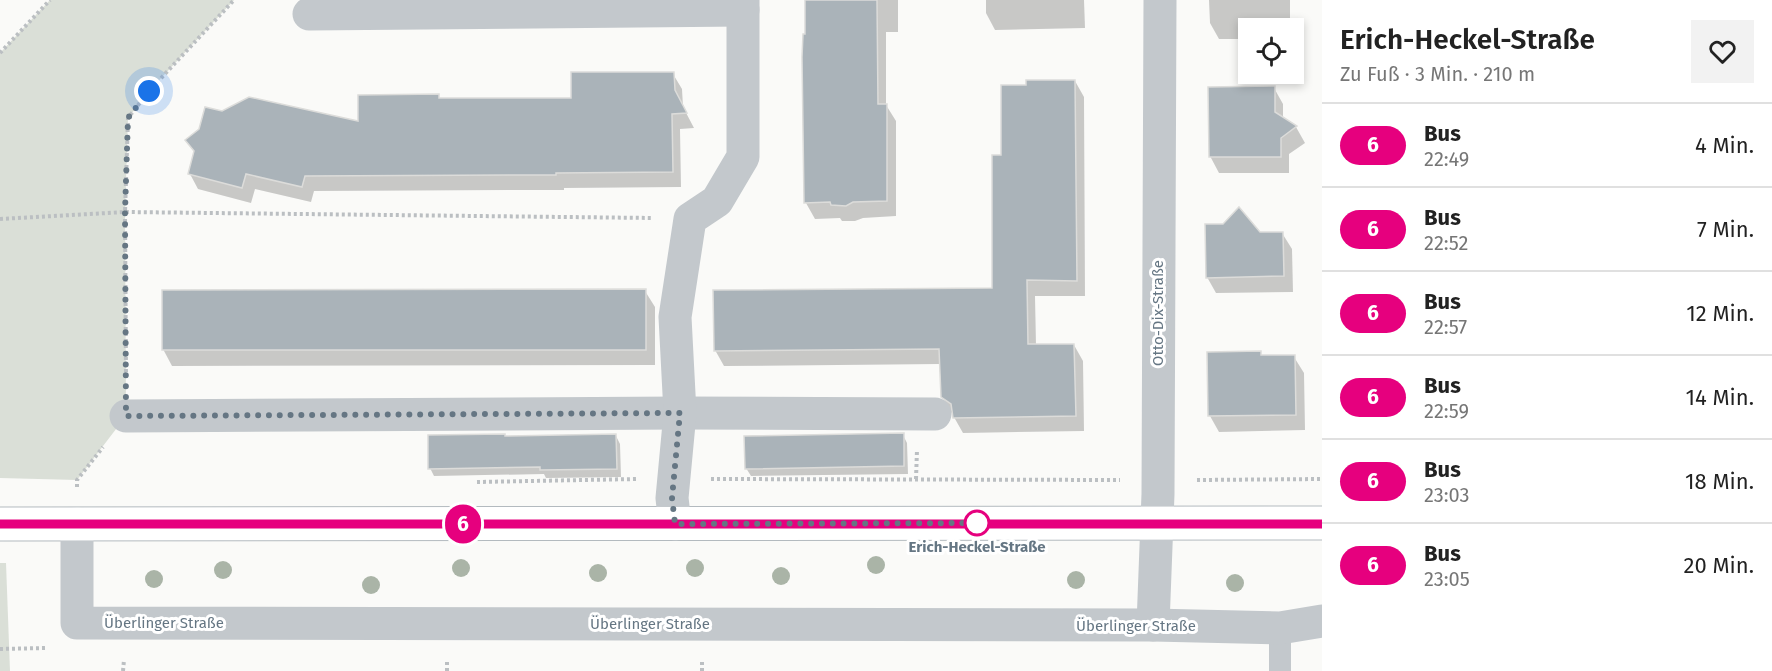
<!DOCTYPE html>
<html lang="de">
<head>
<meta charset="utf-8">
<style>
  :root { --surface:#fff; --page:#f2f2f2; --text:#222; --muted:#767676; --line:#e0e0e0 }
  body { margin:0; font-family:"Fira Sans",sans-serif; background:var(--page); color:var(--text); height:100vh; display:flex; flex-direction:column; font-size:22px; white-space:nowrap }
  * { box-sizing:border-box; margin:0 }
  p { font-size:20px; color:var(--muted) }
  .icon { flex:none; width:33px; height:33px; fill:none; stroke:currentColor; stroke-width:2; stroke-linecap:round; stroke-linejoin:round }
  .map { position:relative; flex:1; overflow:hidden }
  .side { display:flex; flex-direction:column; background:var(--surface); width:450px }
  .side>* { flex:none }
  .badge { padding:0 12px; border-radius:20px; font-size:21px; line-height:39px }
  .fabs { position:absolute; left:1238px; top:18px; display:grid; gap:12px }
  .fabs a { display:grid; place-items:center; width:66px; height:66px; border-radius:0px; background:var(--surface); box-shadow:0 3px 9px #0003; font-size:30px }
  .you { position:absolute; width:30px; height:30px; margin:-15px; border:4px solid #fff; border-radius:50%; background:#1a73e8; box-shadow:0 0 0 9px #1a73e833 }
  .map>.badge { position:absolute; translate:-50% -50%; box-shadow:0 0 0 3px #fff }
  .round { display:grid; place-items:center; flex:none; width:63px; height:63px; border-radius:0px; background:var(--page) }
  .headline { display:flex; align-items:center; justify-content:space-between; height:102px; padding:0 18px }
  h1 { font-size:28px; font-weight:600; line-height:45px }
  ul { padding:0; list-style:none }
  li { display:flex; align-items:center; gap:18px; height:84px; padding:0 18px; border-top:2px solid var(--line) }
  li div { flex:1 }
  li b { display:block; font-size:22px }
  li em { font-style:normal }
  li .badge { min-width:66px; font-weight:700; text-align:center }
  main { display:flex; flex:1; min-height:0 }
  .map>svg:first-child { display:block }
  .green { fill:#dadfd7 }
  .shadow { fill:#0003 }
  .building { fill:#aab3b9; stroke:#dcdcda; stroke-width:1.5 }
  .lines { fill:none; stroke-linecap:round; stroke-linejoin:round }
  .secondary-casing { stroke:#b3babf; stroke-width:35 }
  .path { stroke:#bbbfc2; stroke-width:4; stroke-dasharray:3 3; stroke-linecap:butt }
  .lane { stroke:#c3c8cc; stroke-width:22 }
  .street { stroke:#c3c8cc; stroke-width:33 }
  .secondary { stroke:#fff; stroke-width:33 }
  .tree { fill:#aab4a7 }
  .line-casing { stroke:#fff; stroke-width:14 }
  .line { stroke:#e6007e; stroke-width:9 }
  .walk { stroke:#657683; stroke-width:6; stroke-dasharray:0 10.8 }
  .stop-dot { fill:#fff; stroke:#e6007e; stroke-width:3 }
  .labels { text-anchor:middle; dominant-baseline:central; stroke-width:6; stroke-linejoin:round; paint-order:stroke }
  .street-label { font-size:15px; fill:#657683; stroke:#fff }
  .stop-label { font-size:15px; font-weight:bold; fill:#657683; stroke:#fff }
</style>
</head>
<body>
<main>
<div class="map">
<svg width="1322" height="671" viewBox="0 0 1322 671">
  <rect width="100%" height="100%" fill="#fafaf8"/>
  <g class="green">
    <polygon points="50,0 234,0 149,91 128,118 125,212 126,416 77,480 0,478 0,53"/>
    <polygon points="0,563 6,563 10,671 0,671"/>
  </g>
  <g class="shadow">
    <polygon points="807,0 898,0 898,32 886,32 886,105 896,121 896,216 863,218 855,221 842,221 840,218 815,219 806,203 804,57 807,35"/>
    <polygon points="986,0 1084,0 1085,28 995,30 986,13"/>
    <polygon points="1209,0 1290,0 1290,28 1248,28 1248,39 1219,39 1210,23"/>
    <polygon points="673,74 682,89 683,107 694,128 680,129 681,187 564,188 564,190 525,190 314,191 311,202 255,189 251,203 198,189 190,174 195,153 187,140 223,113 359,123 438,96 441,100 573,100"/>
    <polygon points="1075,81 1084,97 1085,296 1035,296 1036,346 1074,345 1083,361 1084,431 963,433 942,396 941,364 724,366 715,350 993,290 1003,156 1028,86"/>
    <polygon points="1274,88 1283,104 1283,119 1296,127 1305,143 1289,154 1289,173 1219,173 1210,156"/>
    <polygon points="1282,233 1292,249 1293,292 1216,293 1207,277 1259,234"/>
    <polygon points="645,291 655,307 655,365 172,366 163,349"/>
    <polygon points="1260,352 1262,356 1294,357 1304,373 1305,430 1219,432 1210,416"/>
    <polygon points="903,435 907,443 908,474 751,476 746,468"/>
    <polygon points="616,436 620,444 621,477 546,478 544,474 434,476 430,468"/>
  </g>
  <g class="building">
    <polygon points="805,0 877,0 878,104 887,104 887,201 853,202 846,206 831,205 830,202 804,203 802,57 803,34 805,34"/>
    <polygon points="571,72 674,72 675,90 687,113 672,114 673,172 556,173 556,175 515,175 305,176 302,187 246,174 242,188 188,174 194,151 185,140 199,129 205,107 222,111 249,97 358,121 358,95 439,94 439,98 571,98"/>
    <polygon points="1026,80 1075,80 1077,281 1027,280 1028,344 1074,344 1076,416 953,418 951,404 941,397 939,349 714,351 713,290 992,288 992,155 1001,155 1001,85 1026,85"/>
    <polygon points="1275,86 1275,112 1297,126 1281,138 1281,157 1209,157 1208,87"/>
    <polygon points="1239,207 1260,232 1283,232 1284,276 1206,278 1205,224 1223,224"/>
    <polygon points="646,289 646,350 162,350 162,290"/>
    <polygon points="1261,351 1261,355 1295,355 1296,415 1208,416 1207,352"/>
    <polygon points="904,433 904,466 745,469 744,436"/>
    <polygon points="505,434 505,436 616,434 617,469 540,470 540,467 428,469 428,435"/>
  </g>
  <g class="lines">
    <defs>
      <polyline id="secondary" points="0,524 1322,523"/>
    </defs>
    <use href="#secondary" class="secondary-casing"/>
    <g class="path">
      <polyline points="0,53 50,0"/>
      <polyline points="0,219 125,212 653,218"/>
      <polyline points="126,378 125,212 128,118 149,91 234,0"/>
      <polyline points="711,479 1120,480"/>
      <polyline points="916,479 917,450"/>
      <polyline points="1197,480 1322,479"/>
      <polyline points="477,482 637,479"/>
      <polyline points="77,487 77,480 103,447"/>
      <polyline points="0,649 47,648"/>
      <polyline points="123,671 124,660"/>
      <polyline points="447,671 447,662"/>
      <polyline points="702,671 702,661"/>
    </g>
    <polyline class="lane" points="1280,628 1280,671"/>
    <g class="street">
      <polyline points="309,14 743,10"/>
      <polyline points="126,416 680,413 935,414"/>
      <polyline points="77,524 77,623 1153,625 1280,628 1322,621"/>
      <polyline points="675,524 672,498 680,413 675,317 690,219 717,201 743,157 743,0"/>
      <polyline points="1153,625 1158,494 1160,0"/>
    </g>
    <use href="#secondary" class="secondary"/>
  </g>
  <g class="tree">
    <circle cx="876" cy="565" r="9"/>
    <circle cx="461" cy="568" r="9"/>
    <circle cx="695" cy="568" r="9"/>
    <circle cx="223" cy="570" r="9"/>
    <circle cx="598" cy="573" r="9"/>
    <circle cx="781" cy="576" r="9"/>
    <circle cx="154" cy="579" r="9"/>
    <circle cx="1076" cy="580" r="9"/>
    <circle cx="1235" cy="583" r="9"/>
    <circle cx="371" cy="585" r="9"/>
  </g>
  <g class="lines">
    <defs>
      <polyline id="line" points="0,524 1322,524"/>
    </defs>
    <use href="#line" class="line-casing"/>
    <use href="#line" class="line"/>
    <polyline class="walk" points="149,91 128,118 125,212 126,416 680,413 672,498 675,524 980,523 977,523"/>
  </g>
  <circle class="stop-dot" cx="977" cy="523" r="12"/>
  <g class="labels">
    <g class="street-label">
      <text transform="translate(1158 313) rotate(-90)">Otto-Dix-Straße</text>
      <text x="164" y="623">Überlinger Straße</text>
      <text x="650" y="624">Überlinger Straße</text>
      <text x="1136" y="626">Überlinger Straße</text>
    </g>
    <g class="stop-label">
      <text x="977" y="547">Erich-Heckel-Straße</text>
    </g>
  </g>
</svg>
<div class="fabs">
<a><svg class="icon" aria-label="locate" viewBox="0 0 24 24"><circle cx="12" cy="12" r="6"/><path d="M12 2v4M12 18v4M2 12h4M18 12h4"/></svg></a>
</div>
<div class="you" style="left:149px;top:91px"></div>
<b class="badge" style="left:463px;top:524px;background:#e6007e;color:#fff">6</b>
</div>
<section class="side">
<div class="headline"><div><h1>Erich-Heckel-Straße</h1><p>Zu Fuß · 3 Min. · 210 m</p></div><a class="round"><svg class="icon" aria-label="heart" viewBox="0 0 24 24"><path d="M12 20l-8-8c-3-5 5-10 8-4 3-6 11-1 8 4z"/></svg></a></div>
<ul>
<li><span class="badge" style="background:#e6007e;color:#fff">6</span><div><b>Bus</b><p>22:49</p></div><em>4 Min.</em></li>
<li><span class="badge" style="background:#e6007e;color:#fff">6</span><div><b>Bus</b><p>22:52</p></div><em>7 Min.</em></li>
<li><span class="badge" style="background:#e6007e;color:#fff">6</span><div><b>Bus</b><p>22:57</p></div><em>12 Min.</em></li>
<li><span class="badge" style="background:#e6007e;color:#fff">6</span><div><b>Bus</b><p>22:59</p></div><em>14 Min.</em></li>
<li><span class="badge" style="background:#e6007e;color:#fff">6</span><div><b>Bus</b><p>23:03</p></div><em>18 Min.</em></li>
<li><span class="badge" style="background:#e6007e;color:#fff">6</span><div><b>Bus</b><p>23:05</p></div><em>20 Min.</em></li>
</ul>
</section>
</main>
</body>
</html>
